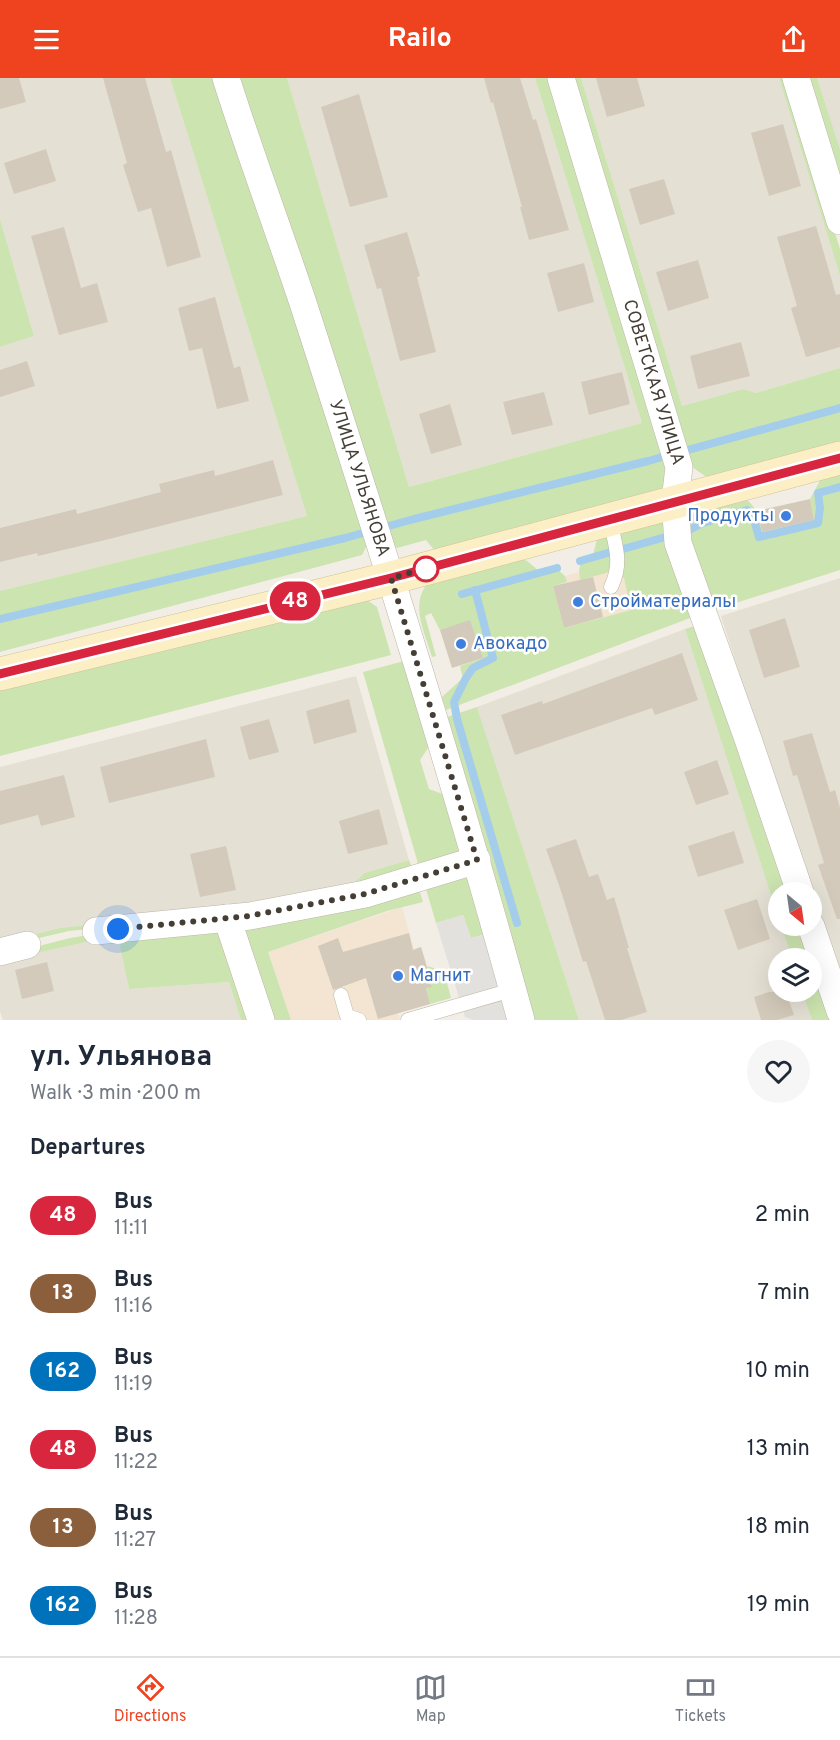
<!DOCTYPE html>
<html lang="en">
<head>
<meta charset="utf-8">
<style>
  :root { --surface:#fff; --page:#f6f6f7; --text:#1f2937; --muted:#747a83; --line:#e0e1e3; --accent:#ef421f }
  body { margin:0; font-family:Overpass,sans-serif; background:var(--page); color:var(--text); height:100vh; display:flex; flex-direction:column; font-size:22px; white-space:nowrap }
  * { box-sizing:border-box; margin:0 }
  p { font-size:20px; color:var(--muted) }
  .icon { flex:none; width:33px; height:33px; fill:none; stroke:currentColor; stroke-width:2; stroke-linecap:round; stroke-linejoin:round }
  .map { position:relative; height:942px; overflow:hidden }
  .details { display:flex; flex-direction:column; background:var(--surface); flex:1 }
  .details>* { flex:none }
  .badge { padding:0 12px; border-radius:20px; font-size:21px; line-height:39px }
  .needle { width:39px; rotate:151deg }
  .tools { position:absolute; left:768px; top:804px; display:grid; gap:12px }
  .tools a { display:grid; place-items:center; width:54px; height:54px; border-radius:50%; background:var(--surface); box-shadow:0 6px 24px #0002; font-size:30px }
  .you { position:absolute; width:30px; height:30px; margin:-15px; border:4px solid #fff; border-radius:50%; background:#1a73e8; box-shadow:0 0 0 9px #1a73e833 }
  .map>.badge { position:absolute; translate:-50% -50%; box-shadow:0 0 0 3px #fff }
  h2 { padding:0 30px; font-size:22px; line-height:54px }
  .round { display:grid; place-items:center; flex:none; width:63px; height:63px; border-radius:32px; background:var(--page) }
  .overview { display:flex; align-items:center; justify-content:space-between; height:102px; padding:0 30px }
  h1 { font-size:28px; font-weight:700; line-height:45px }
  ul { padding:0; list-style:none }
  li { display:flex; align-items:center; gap:18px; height:78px; padding:0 30px }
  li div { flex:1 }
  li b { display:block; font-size:22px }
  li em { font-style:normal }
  li .badge { min-width:66px; font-weight:700; text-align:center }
  header { display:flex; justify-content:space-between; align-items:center; height:78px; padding:0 30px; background:var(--accent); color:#fff; font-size:27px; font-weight:700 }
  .menu { display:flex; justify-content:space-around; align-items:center; height:84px; border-top:2px solid var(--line); background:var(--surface); font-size:16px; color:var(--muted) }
  .menu a { display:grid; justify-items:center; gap:3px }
  .menu .current { color:var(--accent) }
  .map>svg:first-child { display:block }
  .residential { fill:#e5e0d4 }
  .commercial { fill:#f3e5d1 }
  .green { fill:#cce4b0 }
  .parking { fill:#e3e1dd }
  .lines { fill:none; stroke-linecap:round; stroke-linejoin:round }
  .stream { stroke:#a4cdec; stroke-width:8 }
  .building { fill:#d3cabb }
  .lane-casing { stroke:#bdb6a8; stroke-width:15 }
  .street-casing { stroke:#bdb6a8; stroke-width:28 }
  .secondary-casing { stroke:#d0c297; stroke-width:34 }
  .lane { stroke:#fff; stroke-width:14 }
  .street { stroke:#fff; stroke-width:27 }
  .secondary { stroke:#fcefc5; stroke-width:33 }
  .line-casing { stroke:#fff; stroke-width:14 }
  .line { stroke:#d7263d; stroke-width:9 }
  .walk { stroke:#443e35; stroke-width:6; stroke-dasharray:0 10.8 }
  .shop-dot { fill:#3f7fe0; stroke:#fff; stroke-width:2 }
  .stop-dot { fill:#fff; stroke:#d7263d; stroke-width:3 }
  .labels { text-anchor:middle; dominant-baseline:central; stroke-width:5; stroke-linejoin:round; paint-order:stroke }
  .street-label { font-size:18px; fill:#443e35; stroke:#fff }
  .shop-label { font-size:18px; fill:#366cbe; stroke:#fff; text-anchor:start }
</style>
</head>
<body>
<header><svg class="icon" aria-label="menu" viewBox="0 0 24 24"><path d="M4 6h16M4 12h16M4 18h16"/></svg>Railo<svg class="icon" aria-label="share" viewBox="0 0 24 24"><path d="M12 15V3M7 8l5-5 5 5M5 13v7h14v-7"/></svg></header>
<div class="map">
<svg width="840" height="942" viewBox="0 0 840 942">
  <rect width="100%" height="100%" fill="#f2eee5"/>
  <g class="residential">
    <polygon points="0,0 170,0 307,438 0,513 0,269 34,258 0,141"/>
    <polygon points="287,0 535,0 642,345 409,409"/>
    <polygon points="581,0 779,0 840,198 840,290 756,315 743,311 682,328"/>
    <polygon points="817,0 840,0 840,71"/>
    <polygon points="840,500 840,911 812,822 812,814 809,814 721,538"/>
    <polygon points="685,551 778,839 778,848 781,848 792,880 778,880 778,914 802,914 812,942 579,942 477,629"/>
    <polygon points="356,598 409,782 364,795 352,807 249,829 60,850 0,865 0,689"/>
    <polygon points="100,861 120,862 129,911 229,904 241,942 3,942 0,933 0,883"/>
  </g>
  <g class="commercial">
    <polygon points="578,494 580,501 610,494 624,500 631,532 564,550 553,508 567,505 565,498"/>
    <polygon points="402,829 414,871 421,869 432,909 426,911 430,926 398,935 400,942 291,942 268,874"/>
  </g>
  <g class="green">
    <polygon points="170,0 214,0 292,229 368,465 362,477 0,574 0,513 307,438"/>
    <polygon points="240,0 287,0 409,409 642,345 535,0 551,0 667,391 661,416 435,473 426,462 397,470 389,463"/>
    <polygon points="569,0 581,0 682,328 743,311 756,315 840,290 840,365 708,400 692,389 679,368"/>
    <polygon points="779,0 787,0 840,171 840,198"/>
    <polygon points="806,0 817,0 840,71 840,109"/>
    <polygon points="0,141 34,258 0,269"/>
    <path d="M840 393V492L707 534 684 433 741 417C757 429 758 435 762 454L814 442 810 421 823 397Z"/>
    <path d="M666 437 698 537 446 632 442 619 463 600 460 588 483 580 470 543 440 552 431 535 425 538 436 578 432 579C425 555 410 528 427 506L517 478 527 483 538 492 555 489 565 498 567 504 553 508 564 550 631 532 624 500 619 498 621 451Z"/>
    <path d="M604 454C612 467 612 479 610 494L580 502 579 494 581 481 593 477 598 457Z"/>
    <polygon points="367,522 377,529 391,577 0,678 0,605"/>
    <polygon points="701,546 793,814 778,814 778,839 685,551"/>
    <polygon points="404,583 430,667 420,682 429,711 445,717 466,780 421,796 363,594"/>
    <polygon points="477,629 579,942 532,942 447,639"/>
    <polygon points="409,782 415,797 362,813 249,835 69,853 0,869 0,865 60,850 249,829 352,807 364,795"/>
    <polygon points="469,792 486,856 471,860 463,837 436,845 424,804"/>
    <polygon points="417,805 423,824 387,833 268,874 291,942 241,942 229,904 129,911 119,862 100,861 0,883 0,878 70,860"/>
    <polygon points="781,848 804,848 836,942 812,942 802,914 812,914 812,880 792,880"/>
    <polygon points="427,888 444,893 451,920 430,926 426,910 432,908"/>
  </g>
  <polygon class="parking" points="463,837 471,860 486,856 510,942 473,942 465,939 436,845"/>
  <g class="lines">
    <g class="stream">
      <polyline points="623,471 687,453 703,445 747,432 754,442 759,459 818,445 820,430 818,415 840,409"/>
      <polyline points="580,483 611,474"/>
      <polyline points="475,512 493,580 473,590 466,600 454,624 457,641 517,845"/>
      <polyline points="462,516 557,490"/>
      <polyline points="0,541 345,460 414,441 648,383 840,330"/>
    </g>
  </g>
  <g class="building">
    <polygon points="0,0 19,0 26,24 0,31"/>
    <polygon points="103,0 145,0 166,74 171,72 201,179 167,189 151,130 138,134 123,87 127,85"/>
    <polygon points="484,0 520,0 533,42 536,41 569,152 529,162 520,129 522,129 493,24 491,25"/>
    <polygon points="596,0 637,0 645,28 607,39"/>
    <polygon points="359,16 388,119 350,129 321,29"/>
    <polygon points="783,46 801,108 769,118 751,55"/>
    <polygon points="46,71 56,103 14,116 4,85"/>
    <polygon points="664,101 675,136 640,147 629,111"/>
    <polygon points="816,148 836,217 840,216 840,269 806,279 791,230 797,228 777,159"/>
    <polygon points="64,149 81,210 97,205 108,244 59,257 31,158"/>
    <polygon points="407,154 420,198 417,199 436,274 400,283 381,210 377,211 364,167"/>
    <polygon points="698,182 709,220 668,233 656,194"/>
    <polygon points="584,185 594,224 558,234 547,195"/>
    <polygon points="215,219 234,290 240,288 249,323 217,331 202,270 189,273 178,230"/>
    <polygon points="741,264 750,298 698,311 690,278"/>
    <polygon points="27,283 35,308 0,319 0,292"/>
    <polygon points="622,294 630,326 589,337 581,304"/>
    <polygon points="544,314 553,347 512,357 503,324"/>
    <polygon points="450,326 462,367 431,376 419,336"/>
    <polygon points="273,382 283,417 101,463 38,478 37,475 0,484 0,450 76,431 77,436 161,414 159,406 214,392 215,398"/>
    <polygon points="810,421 814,442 762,454 757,433"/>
    <polygon points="593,499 603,539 564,550 553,508"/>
    <polygon points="785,540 800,589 764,600 749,552"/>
    <polygon points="470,542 483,580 452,590 440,552"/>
    <polygon points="682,575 698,622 655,637 652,630 515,677 501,637 542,623 543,626"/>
    <polygon points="349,621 357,654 314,666 306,633"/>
    <polygon points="269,641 279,674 249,682 240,649"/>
    <polygon points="812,655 830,714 835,712 840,730 840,841 837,841 818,787 824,785 797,697 793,698 783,663"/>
    <polygon points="206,661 215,699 109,725 100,689"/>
    <polygon points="717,682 729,716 696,727 684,694"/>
    <polygon points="64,697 75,739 41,748 38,737 0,747 0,713"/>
    <polygon points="379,731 388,766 348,776 339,743"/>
    <polygon points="734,753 744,785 698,799 688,768"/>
    <polygon points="576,761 589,799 598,796 607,822 614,819 629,870 627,870 647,934 621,942 605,942 586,883 583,884 560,810 546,771"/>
    <polygon points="226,768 236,812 200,819 190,776"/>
    <polygon points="757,821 770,861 738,872 724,832"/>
    <polygon points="409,855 413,872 421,869 425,882 432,909 426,910 430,926 378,941 366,900 333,912 318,868 338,860 343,874"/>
    <polygon points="47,884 54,913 22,921 15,892"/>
    <polygon points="769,914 786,914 794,937 777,942 761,942 754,919"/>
  </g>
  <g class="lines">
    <defs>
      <g id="lane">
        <path d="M610 442C615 467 623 484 611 509"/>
        <polyline points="341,917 347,938 359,942"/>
        <polyline points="408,942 512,912"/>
      </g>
      <g id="street">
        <path id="s1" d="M226 0C250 76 278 150 303 225 380 463 455 701 521 942"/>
        <path id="s2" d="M561 0 679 389 675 423 678 465 748 661 800 814"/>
        <polyline points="796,0 840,143"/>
        <polyline points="227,840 261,942"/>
        <polyline points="811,848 840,933"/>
        <polyline points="96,853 250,838 365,816 477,782"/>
        <polyline points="0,874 27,867"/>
      </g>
      <polyline id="secondary" points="0,596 391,500 840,380"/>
    </defs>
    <use href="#lane" class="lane-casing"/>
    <use href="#street" class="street-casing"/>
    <use href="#secondary" class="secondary-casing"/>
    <use href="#lane" class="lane"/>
    <use href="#street" class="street"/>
    <use href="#secondary" class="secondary"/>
  </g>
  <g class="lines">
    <defs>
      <polyline id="line" points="0,596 391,500 840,380"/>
    </defs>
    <use href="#line" class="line-casing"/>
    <use href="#line" class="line"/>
    <polyline class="walk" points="118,851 249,838 365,816 477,782 391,500 435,488 426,491"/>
  </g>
  <g class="shop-dot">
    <circle cx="786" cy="438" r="6"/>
    <circle cx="578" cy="524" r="6"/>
    <circle cx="461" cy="566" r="6"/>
    <circle cx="398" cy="898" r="6"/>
  </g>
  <circle class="stop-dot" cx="426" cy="491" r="12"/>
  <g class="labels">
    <g class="street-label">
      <text stroke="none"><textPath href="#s2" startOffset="318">СОВЕТСКАЯ УЛИЦА</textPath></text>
      <text stroke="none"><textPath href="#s1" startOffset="422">УЛИЦА УЛЬЯНОВА</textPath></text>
    </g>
    <g class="shop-label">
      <text x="774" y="438" text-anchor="end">Продукты</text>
      <text x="590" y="524">Стройматериалы</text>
      <text x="473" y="566">Авокадо</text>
      <text x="410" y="898">Магнит</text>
    </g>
  </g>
</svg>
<div class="tools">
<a><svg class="needle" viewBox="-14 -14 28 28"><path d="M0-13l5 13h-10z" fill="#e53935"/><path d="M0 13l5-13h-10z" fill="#747a83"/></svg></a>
<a><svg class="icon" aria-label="layers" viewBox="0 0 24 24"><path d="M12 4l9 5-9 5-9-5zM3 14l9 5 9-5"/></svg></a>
</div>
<div class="you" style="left:118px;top:851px"></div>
<b class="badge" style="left:295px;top:523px;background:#d7263d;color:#fff">48</b>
</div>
<section class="details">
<div class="overview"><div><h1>ул. Ульянова</h1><p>Walk · 3 min · 200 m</p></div><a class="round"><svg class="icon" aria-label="heart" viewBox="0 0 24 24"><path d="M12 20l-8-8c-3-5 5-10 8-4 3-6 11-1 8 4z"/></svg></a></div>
<h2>Departures</h2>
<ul>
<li><span class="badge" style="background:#d7263d;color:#fff">48</span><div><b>Bus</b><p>11:11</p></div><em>2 min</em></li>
<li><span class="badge" style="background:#8b5e3c;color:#fff">13</span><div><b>Bus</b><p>11:16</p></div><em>7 min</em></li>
<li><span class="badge" style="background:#0072bc;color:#fff">162</span><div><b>Bus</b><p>11:19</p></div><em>10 min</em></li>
<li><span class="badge" style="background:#d7263d;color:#fff">48</span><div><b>Bus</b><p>11:22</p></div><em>13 min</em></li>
<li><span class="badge" style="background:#8b5e3c;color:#fff">13</span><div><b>Bus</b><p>11:27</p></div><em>18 min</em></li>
<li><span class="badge" style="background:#0072bc;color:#fff">162</span><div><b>Bus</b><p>11:28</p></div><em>19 min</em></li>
</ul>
</section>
<nav class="menu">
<a class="current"><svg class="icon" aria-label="directions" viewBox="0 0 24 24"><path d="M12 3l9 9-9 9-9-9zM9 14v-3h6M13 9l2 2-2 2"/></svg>Directions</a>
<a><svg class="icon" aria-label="map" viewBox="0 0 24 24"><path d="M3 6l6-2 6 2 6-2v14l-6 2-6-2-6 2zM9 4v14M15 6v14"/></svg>Map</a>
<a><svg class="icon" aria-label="tickets" viewBox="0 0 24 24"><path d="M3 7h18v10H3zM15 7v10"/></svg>Tickets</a>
</nav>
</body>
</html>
